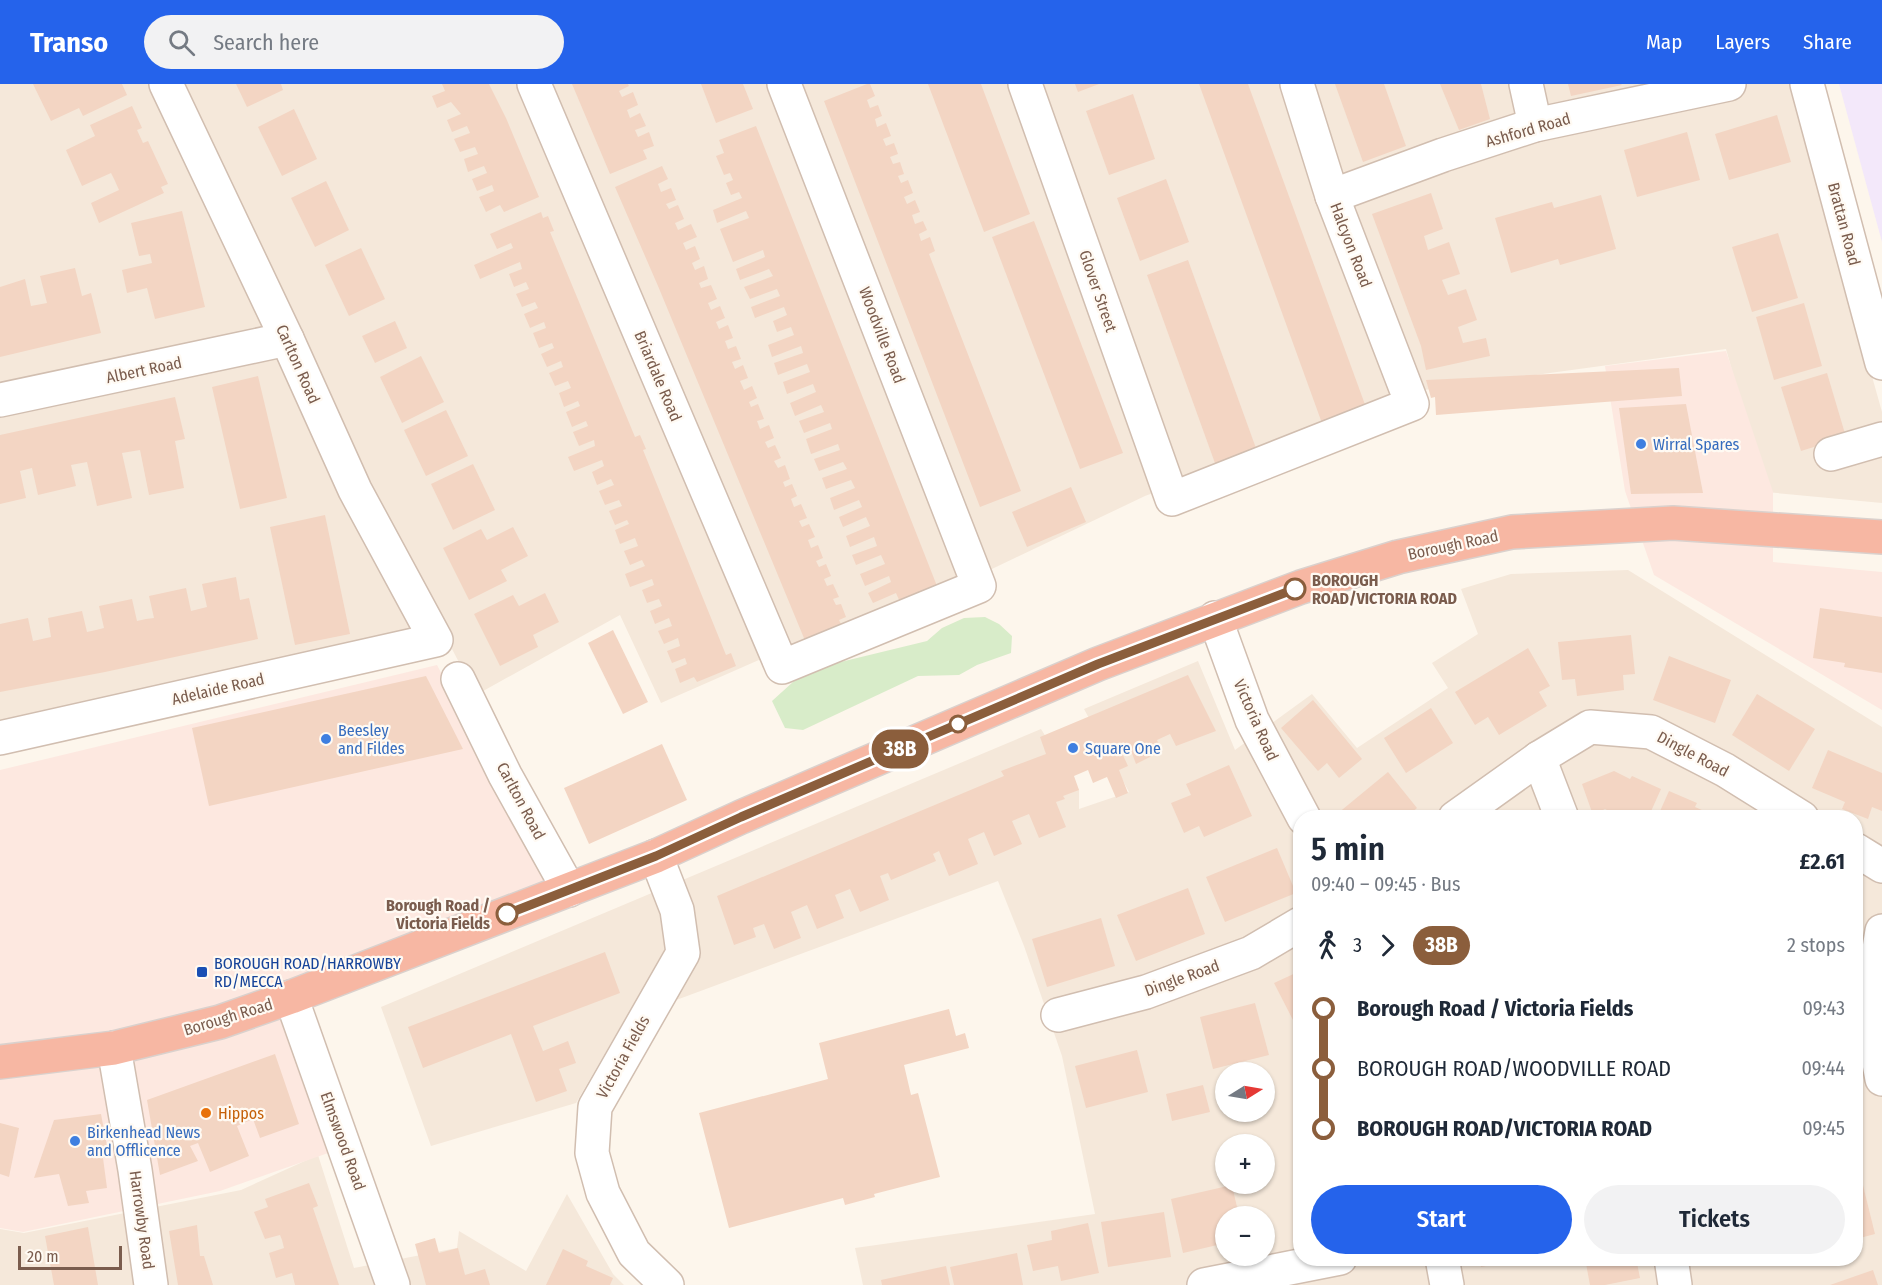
<!DOCTYPE html>
<html lang="en">
<head>
<meta charset="utf-8">
<style>
  :root { --surface:#fff; --page:#f2f2f3; --text:#1f2937; --muted:#747a83; --accent:#2563eb }
  body { margin:0; font-family:"Fira Sans Condensed",sans-serif; background:var(--page); color:var(--text); height:100vh; display:flex; flex-direction:column; font-size:22px; white-space:nowrap }
  * { box-sizing:border-box; margin:0 }
  p { font-size:20px; color:var(--muted) }
  .icon { flex:none; width:33px; height:33px; fill:none; stroke:currentColor; stroke-width:2; stroke-linecap:round; stroke-linejoin:round }
  .map { position:relative; flex:1; overflow:hidden }
  .drawer { position:absolute; left:1293px; top:726px; width:570px; height:456px; display:flex; flex-direction:column; background:var(--surface); border-radius:24px; box-shadow:0 2px 4px #0004 }
  .drawer>* { flex:none }
  .badge { padding:0 12px; border-radius:20px; font-size:21px; line-height:39px }
  .needle { width:39px; rotate:79deg }
  .controls { position:absolute; left:1215px; top:978px; display:grid; gap:12px }
  .controls a { display:grid; place-items:center; width:60px; height:60px; border-radius:50%; background:var(--surface); box-shadow:0 2px 4px #0004; font-size:30px }
  .scale { position:absolute; left:18px; bottom:15px; width:104px; box-sizing:border-box; padding-left:6px; border:3px solid #7a5c4d; border-top:0; font-size:16px; line-height:21px; white-space:nowrap; color:#7a5c4d; -webkit-text-stroke:4px #fffaf3; paint-order:stroke }
  .map>.badge { position:absolute; translate:-50% -50%; box-shadow:0 0 0 3px #fff }
  .legs { display:flex; align-items:center; gap:9px; height:66px; padding:0 18px; font-size:20px }
  .legs p { margin-inline-start:auto }
  .headline { display:flex; align-items:center; justify-content:space-between; height:102px; padding:0 18px }
  h1 { font-size:33px; font-weight:600; line-height:45px }
  .primary-button { display:flex; gap:12px; margin-top:auto; padding:12px 18px }
  .primary-button a { flex:1; height:69px; border-radius:36px; background:var(--accent); color:#fff; font-size:24px; font-weight:600; line-height:69px; text-align:center }
  .primary-button a+a { background:var(--page); color:var(--text) }
  ul { padding:0 18px; list-style:none }
  li { display:flex; align-items:center; gap:21px; height:60px; font-size:22px }
  li i { display:grid; place-items:center; width:9px; height:100%; margin:0 8px; background:currentColor }
  li i::after { content:''; width:15px; height:15px; margin:-8px; border:4px solid; border-radius:50%; background:var(--surface) }
  li p { margin-inline-start:auto }
  li:first-child i { background:linear-gradient(#0000 50%,currentColor 0) }
  li:last-child i { background:linear-gradient(currentColor 50%,#0000 0) }
  header { display:flex; align-items:center; gap:36px; box-sizing:border-box; height:84px; padding:0 30px; background:var(--accent); color:#fff }
  header strong { font-size:28px }
  nav { display:flex; gap:33px; margin-inline-start:auto; font-size:21px }
  .search { width:420px; height:54px; background:var(--page); display:flex; align-items:center; gap:15px; box-sizing:border-box; padding:0 21px; border-radius:33px; color:var(--muted); font-size:22px }
  .map>svg:first-child { display:block }
  .residential { fill:#f5e8da; fill-rule:evenodd }
  .commercial { fill:#fde8e0 }
  .education { fill:#f3e8fa }
  .green { fill:#d8ecc9 }
  .building { fill:#f3d5c3 }
  .lines { fill:none; stroke-linecap:round; stroke-linejoin:round }
  .minor-casing { stroke:#d1beb0; stroke-width:36 }
  .highway-casing { stroke:#dad1cd; stroke-width:36 }
  .minor { stroke:#fff; stroke-width:33 }
  .highway { stroke:#f7b7a3; stroke-width:33 }
  .line-1-casing { stroke:#fff; stroke-width:14 }
  .line-1 { stroke:#8b5e3c; stroke-width:9 }
  .shop-dot { fill:#3f7fe0; stroke:#fffaf3; stroke-width:2 }
  .stop-1-dot { fill:#fff; stroke:#8b5e3c; stroke-width:3 }
  .transit-dot { fill:#1a4fb4; stroke:#fffaf3; stroke-width:2 }
  .food-dot { fill:#e8710a; stroke:#fffaf3; stroke-width:2 }
  .labels { text-anchor:middle; dominant-baseline:central; stroke-width:4.5; stroke-linejoin:round; paint-order:stroke }
  .street-label { font-size:16px; fill:#7a5c4d; stroke:#fffaf3 }
  .shop-label { font-size:16px; fill:#366cbe; stroke:#fffaf3; text-anchor:start }
  .stop-label { font-size:16px; font-weight:bold; fill:#7a5c4d; stroke:#fffaf3; text-anchor:start }
  .transit-label { font-size:16px; fill:#164399; stroke:#fffaf3; text-anchor:start }
  .food-label { font-size:16px; fill:#c56008; stroke:#fffaf3; text-anchor:start }
</style>
</head>
<body>
<header>
<strong>Transo</strong>
<div class="search"><svg class="icon" aria-label="search" viewBox="0 0 24 24"><circle cx="10" cy="10" r="6"/><path d="M15 15l6 6"/></svg>Search here</div>
<nav><a>Map</a><a>Layers</a><a>Share</a></nav>
</header>
<div class="map">
<svg width="1882" height="1201" viewBox="0 0 1882 1201">
  <rect width="100%" height="100%" fill="#fdf6ec"/>
  <g class="residential">
    <polygon points="0,0 1790,0 1882,328 1882,419 1766,408 1726,265 1424,306 1145,412 950,505 786,564 661,619 620,531 476,611 440,542 0,655"/>
    <path d="M1628 486 1882 643V1201H863L855 1164 1095 1130 1062 972 1024 862 998 797 625 935 576 1019 431 1062 381 923 1041 645 1079 706V725L1129 708 1084 625 1198 577 1235 666 1312 610 1357 664 1448 604 1432 579 1478 550 1461 505 1511 490ZM1300 734H1856V1174H1300ZM1226 988H1264V1028H1226ZM1226 1060H1264V1100H1226ZM1226 1132H1264V1172H1226Z"/>
    <polygon points="318,1071 354,1184 457,1164 459,1147 526,1187 567,1110 613,1190 624,1201 0,1201 0,1145 24,1149 241,1106"/>
  </g>
  <g class="commercial">
    <polygon points="1726,267 1773,408 1773,478 1882,488 1882,626 1654,491 1625,407 1605,282"/>
    <polygon points="437,581 552,799 285,904 331,1068 220,1107 23,1148 0,1144 0,686"/>
  </g>
  <polygon class="education" points="1839,0 1882,0 1882,158"/>
  <polygon class="green" points="985,533 999,540 1012,552 1011,569 977,581 959,591 918,592 803,646 785,644 772,617 793,598 820,583 927,557 942,544 964,534"/>
  <g class="building">
    <polygon points="33,0 122,0 127,11 83,32 79,24 51,37"/>
    <polygon points="236,0 281,0 283,6 247,23"/>
    <polygon points="442,0 489,0 506,34 539,113 504,128 500,121 486,128 479,113 494,107 492,101 477,107 472,95 487,89 484,82 468,88 464,75 478,70 475,63 460,68 454,55 470,49 467,42 452,48 447,36 461,30 451,18 437,24 432,12 445,7"/>
    <polygon points="572,0 628,0 629,2 619,7 622,13 633,8 638,21 627,26 630,34 640,29 646,42 635,46 638,53 649,48 654,62 643,66 647,75 610,90"/>
    <polygon points="701,0 743,0 753,25 716,39"/>
    <polygon points="867,0 870,0 875,12 867,16 870,24 878,21 882,32 875,35 877,43 886,39 891,52 883,55 886,62 894,59 898,70 890,73 893,80 900,78 904,90 898,92 901,99 908,96 913,109 904,113 907,120 915,116 920,128 912,131 915,140 923,137 927,146 919,150 921,157 930,153 935,167 929,170 1021,407 980,423 824,17"/>
    <polygon points="928,0 981,0 1030,130 984,148"/>
    <polygon points="1075,0 1099,0 1078,8"/>
    <polygon points="1199,0 1248,0 1367,326 1323,342"/>
    <polygon points="1335,0 1384,0 1406,62 1363,78"/>
    <polygon points="1440,0 1481,0 1490,35 1459,46"/>
    <polygon points="1568,0 1621,0 1622,1 1571,12"/>
    <polygon points="1133,10 1155,75 1109,91 1086,27"/>
    <polygon points="132,22 142,44 137,46 143,59 148,57 168,100 161,103 164,109 99,139 91,119 119,106 115,97 111,89 82,102 66,66 95,52 90,41"/>
    <polygon points="294,25 317,75 282,92 258,43"/>
    <polygon points="1777,31 1791,78 1729,96 1715,50"/>
    <polygon points="756,42 937,502 900,518 896,509 873,519 868,509 891,498 889,492 865,502 860,490 885,480 881,471 856,481 852,471 877,462 874,453 850,463 846,452 870,442 866,433 843,443 839,433 862,423 859,416 834,426 830,414 855,404 851,396 826,405 822,394 847,385 843,378 819,387 814,375 840,366 838,360 811,370 806,355 832,345 830,339 804,349 799,337 824,328 821,321 795,332 790,319 816,308 813,300 787,310 783,298 810,288 807,280 778,291 774,279 803,269 801,262 772,273 768,261 794,251 791,243 777,248 773,237 787,231 784,223 755,234 751,223 780,212 777,205 750,215 744,203 773,192 769,185 740,196 736,185 765,173 763,166 733,178 720,145 749,134 746,127 717,139 713,126 742,114 739,108 731,111 726,99 733,96 730,89 724,91 716,72 724,69 719,56"/>
    <polygon points="1687,48 1700,96 1637,113 1624,66"/>
    <polygon points="662,82 668,95 658,100 661,108 671,104 676,116 666,120 669,125 678,121 684,135 675,139 678,146 691,140 697,153 683,159 686,166 695,162 700,175 692,179 695,186 704,182 708,195 699,199 701,204 711,201 717,215 708,219 711,226 720,222 725,234 716,238 719,245 728,241 733,254 725,257 728,265 736,262 741,275 732,278 735,285 743,281 748,294 740,297 744,306 752,302 757,314 749,318 751,323 758,320 764,335 757,337 760,345 769,341 774,354 765,358 768,364 775,361 781,374 774,377 778,384 785,381 790,395 783,398 785,403 792,400 797,412 791,415 794,423 801,420 807,434 799,437 802,443 809,440 815,453 808,456 811,464 818,461 823,474 816,477 819,483 826,480 831,492 824,495 827,502 833,500 839,513 833,515 836,521 841,520 846,533 839,536 843,544 806,559 658,202 615,103"/>
    <polygon points="1166,95 1189,158 1140,177 1117,114"/>
    <polygon points="326,97 349,146 315,163 291,114"/>
    <polygon points="1431,109 1443,145 1424,152 1428,166 1449,158 1460,190 1442,196 1448,211 1466,205 1477,236 1458,243 1463,259 1486,254 1490,272 1426,286 1421,262 1372,130"/>
    <polygon points="1601,111 1616,165 1560,181 1558,175 1511,189 1495,134 1552,118 1554,124"/>
    <polygon points="182,127 205,223 155,235 147,204 127,209 122,186 152,179 150,170 139,172 131,139"/>
    <polygon points="541,128 543,134 548,132 554,147 550,148 635,353 640,351 646,365 643,366 726,571 731,569 736,582 697,598 694,593 680,599 675,585 687,580 685,574 672,579 667,567 680,562 678,554 664,560 658,547 672,542 669,534 655,540 650,527 662,522 659,515 647,519 642,506 654,501 652,495 630,503 625,490 645,482 642,476 630,481 624,467 638,462 635,454 620,460 615,446 629,440 627,436 615,441 609,427 622,422 619,416 605,421 599,407 614,401 611,395 597,401 592,388 604,382 602,376 574,387 568,373 595,362 594,356 579,362 573,348 588,342 586,337 572,343 566,328 580,322 578,317 564,323 559,309 571,304 568,297 555,302 549,289 563,283 561,277 547,283 541,270 554,264 552,259 539,264 533,249 546,244 544,238 530,244 524,230 538,224 535,218 522,223 516,210 529,205 526,198 514,203 509,190 522,185 520,178 480,195 474,181 513,164 511,159 497,165 490,150"/>
    <polygon points="1034,137 1123,369 1080,385 992,153"/>
    <polygon points="1778,149 1798,214 1752,228 1732,163"/>
    <polygon points="361,164 385,215 349,232 325,181"/>
    <polygon points="1188,176 1257,367 1216,382 1147,191"/>
    <polygon points="75,184 82,212 91,209 101,249 0,273 0,203 25,195 31,222 47,219 40,192"/>
    <polygon points="1804,219 1822,282 1774,296 1756,233"/>
    <polygon points="395,237 407,264 375,279 362,252"/>
    <polygon points="421,272 444,318 402,339 380,293"/>
    <polygon points="1679,284 1682,312 1436,331 1435,313 1431,314 1426,296"/>
    <polygon points="1827,289 1846,353 1801,367 1781,303"/>
    <polygon points="258,292 287,414 240,425 212,303"/>
    <polygon points="175,313 185,355 175,357 184,404 149,411 140,366 122,369 132,414 97,422 87,378 71,381 76,402 38,411 32,384 20,387 26,414 0,420 0,351"/>
    <polygon points="1686,320 1703,409 1631,410 1619,324"/>
    <polygon points="446,326 468,372 426,392 404,346"/>
    <polygon points="473,380 495,426 453,446 431,400"/>
    <polygon points="1071,403 1086,438 1027,463 1012,428"/>
    <polygon points="325,431 350,550 295,561 270,443"/>
    <polygon points="513,443 528,472 501,486 507,497 469,516 443,464 481,445 487,456"/>
    <polygon points="236,493 240,516 249,514 258,555 105,588 0,608 0,540 28,534 33,557 51,553 48,534 82,527 87,548 96,546 104,544 99,522 132,515 137,537 146,535 154,534 149,512 186,504 191,527 207,523 202,500"/>
    <polygon points="545,509 559,538 533,551 538,563 500,582 474,530 513,511 519,522"/>
    <polygon points="1820,524 1882,533 1882,589 1844,583 1845,579 1813,574"/>
    <polygon points="613,546 648,618 623,630 588,559"/>
    <polygon points="1631,551 1635,590 1623,591 1624,606 1577,612 1575,595 1562,596 1558,558"/>
    <polygon points="1528,564 1550,602 1539,608 1547,622 1499,651 1488,633 1475,641 1455,608"/>
    <polygon points="1669,572 1731,596 1715,639 1653,616"/>
    <polygon points="1188,591 1216,647 1176,662 1170,650 1157,656 1162,667 1136,680 1130,664 1121,667 1128,682 1119,686 1128,709 1116,714 1107,693 1093,699 1088,686 1074,692 1079,706 1063,712 1065,715 1056,718 1066,743 1039,754 1029,730 1012,737 1022,760 994,772 984,748 968,755 978,780 949,792 939,767 933,770 936,777 891,796 888,789 880,792 889,816 860,828 850,805 835,811 844,834 817,845 807,821 791,828 801,854 774,865 764,840 753,844 756,853 734,861 717,812 1004,692 1001,687 1046,670 1040,653"/>
    <polygon points="426,592 463,665 209,722 192,644"/>
    <polygon points="1757,610 1815,645 1789,687 1732,651"/>
    <polygon points="1313,616 1362,675 1339,694 1327,679 1318,687 1281,644"/>
    <polygon points="1431,624 1453,659 1406,689 1384,654"/>
    <polygon points="662,660 687,716 589,760 564,704"/>
    <polygon points="1828,666 1882,689 1882,727 1872,723 1868,735 1842,725 1845,718 1812,704"/>
    <polygon points="1229,681 1252,732 1204,753 1199,742 1184,749 1171,719 1191,711 1186,700"/>
    <polygon points="1614,687 1630,695 1632,692 1661,705 1648,734 1613,734 1615,730 1605,725 1593,731 1582,700"/>
    <polygon points="1388,688 1417,724 1405,734 1340,734 1337,730"/>
    <polygon points="1669,707 1697,719 1695,723 1720,734 1657,734"/>
    <polygon points="1277,764 1296,809 1225,838 1206,793"/>
    <polygon points="1188,804 1205,850 1136,877 1117,831"/>
    <polygon points="1101,834 1115,882 1047,903 1032,855"/>
    <polygon points="605,868 620,909 533,942 543,967 568,957 576,979 559,985 567,1007 536,1018 511,950 423,984 408,943"/>
    <polygon points="1300,887 1300,934 1294,938 1274,899"/>
    <polygon points="1255,919 1269,971 1213,985 1200,933"/>
    <polygon points="949,925 956,952 965,949 969,964 904,981 911,1011 918,1009 940,1093 874,1110 875,1113 845,1121 843,1114 729,1144 699,1029 828,995 819,959"/>
    <polygon points="1137,966 1148,1008 1086,1024 1075,982"/>
    <polygon points="275,970 299,1040 260,1054 253,1035 237,1042 249,1072 210,1088 198,1059 190,1062 198,1077 160,1091 147,1016"/>
    <polygon points="1203,1001 1210,1028 1172,1037 1166,1010"/>
    <polygon points="101,1030 109,1073 103,1074 107,1104 86,1107 89,1119 68,1122 59,1090 34,1094 54,1036"/>
    <polygon points="0,1039 19,1044 9,1093 0,1090"/>
    <polygon points="1856,1081 1858,1081 1875,1150 1856,1155"/>
    <polygon points="309,1099 318,1122 313,1124 339,1201 295,1201 292,1189 276,1194 269,1169 284,1164 282,1156 280,1151 265,1155 254,1128 268,1123 265,1115"/>
    <polygon points="1232,1101 1239,1132 1226,1132 1226,1159 1183,1169 1171,1115"/>
    <polygon points="1164,1128 1171,1173 1108,1183 1101,1138"/>
    <polygon points="1088,1139 1099,1189 1061,1197 1058,1182 1033,1187 1027,1161 1052,1156 1051,1147"/>
    <polygon points="197,1141 200,1172 204,1172 213,1201 178,1201 169,1147"/>
    <polygon points="88,1143 98,1201 54,1201 45,1152"/>
    <polygon points="435,1154 439,1169 458,1164 465,1191 485,1185 490,1201 426,1201 415,1160"/>
    <polygon points="563,1165 588,1177 586,1182 613,1194 610,1201 546,1201"/>
    <polygon points="1017,1169 1023,1201 954,1201 950,1183"/>
    <polygon points="1479,1174 1515,1174 1515,1176 1481,1183"/>
    <polygon points="1585,1174 1636,1174 1640,1194 1605,1201 1590,1201"/>
    <polygon points="946,1182 950,1201 882,1201 881,1196"/>
    <polygon points="1873,1186 1878,1201 1830,1201"/>
  </g>
  <g class="lines">
    <defs>
      <g id="minor">
        <polyline points="534,0 782,583 979,502 784,0"/>
        <polyline points="1025,0 1172,415 1412,320 1332,112 1297,0"/>
        <polyline points="1526,0 1535,41"/>
        <polyline points="1807,0 1882,279"/>
        <polyline points="1332,112 1443,71 1535,41 1729,0"/>
        <polyline points="0,316 287,255"/>
        <polyline points="1831,370 1882,355"/>
        <polyline points="1215,534 1252,636 1304,734"/>
        <polyline points="458,595 505,691 569,806"/>
        <polyline points="0,654 436,556 355,406 287,255 166,0"/>
        <polyline points="1539,674 1562,734"/>
        <polyline points="1455,734 1539,674 1590,643 1651,648 1725,686 1802,734"/>
        <polyline points="1856,766 1882,782"/>
        <polyline points="656,772 677,826 683,869 595,1023 592,1069 603,1109 634,1169 667,1201"/>
        <polyline points="1882,847 1869,925 1882,995"/>
        <polyline points="291,913 393,1201"/>
        <polyline points="1058,931 1146,908 1251,869 1300,840"/>
        <polyline points="114,964 135,1086 151,1201"/>
        <polyline points="1442,1174 1447,1201"/>
        <polyline points="1671,1174 1675,1201"/>
        <polyline points="1204,1201 1340,1174"/>
      </g>
      <polyline id="highway" points="0,978 114,964 220,938 291,913 656,772 741,733 1098,580 1301,503 1398,473 1512,448 1673,439 1882,453"/>
    </defs>
    <use href="#minor" class="minor-casing"/>
    <use href="#highway" class="highway-casing"/>
    <use href="#minor" class="minor"/>
    <use href="#highway" class="highway"/>
  </g>
  <g class="lines">
    <defs>
      <polyline id="line-1" points="507,830 656,772 741,733 1098,580 1295,505"/>
    </defs>
    <use href="#line-1" class="line-1-casing"/>
    <use href="#line-1" class="line-1"/>
  </g>
  <g class="shop-dot">
    <circle cx="1641" cy="360" r="6"/>
    <circle cx="326" cy="655" r="6"/>
    <circle cx="1073" cy="664" r="6"/>
    <circle cx="75" cy="1057" r="6"/>
  </g>
  <g class="stop-1-dot">
    <circle cx="1295" cy="505" r="10"/>
    <circle cx="958" cy="640" r="8"/>
    <circle cx="507" cy="830" r="10"/>
  </g>
  <rect class="transit-dot" x="196" y="882" width="12" height="12" rx="3"/>
  <circle class="food-dot" cx="206" cy="1029" r="6"/>
  <g class="labels">
    <g class="street-label">
      <text transform="translate(1528 46) rotate(-16)">Ashford Road</text>
      <text transform="translate(1844 140) rotate(75)">Brattan Road</text>
      <text transform="translate(1351 161) rotate(69)">Halcyon Road</text>
      <text transform="translate(1098 207) rotate(71)">Glover Street</text>
      <text transform="translate(882 251) rotate(69)">Woodville Road</text>
      <text transform="translate(298 280) rotate(66)">Carlton Road</text>
      <text transform="translate(144 286) rotate(-12)">Albert Road</text>
      <text transform="translate(658 292) rotate(67)">Briardale Road</text>
      <text transform="translate(1453 461) rotate(-12)">Borough Road</text>
      <text transform="translate(218 605) rotate(-13)">Adelaide Road</text>
      <text transform="translate(1256 636) rotate(66)">Victoria Road</text>
      <text transform="translate(1693 670) rotate(28)">Dingle Road</text>
      <text transform="translate(521 717) rotate(62)">Carlton Road</text>
      <text transform="translate(1182 894) rotate(-20)">Dingle Road</text>
      <text transform="translate(228 933) rotate(-17)">Borough Road</text>
      <text transform="translate(623 973) rotate(-61)">Victoria Fields</text>
      <text transform="translate(343 1057) rotate(70)">Elmswood Road</text>
      <text transform="translate(142 1136) rotate(82)">Harrowby Road</text>
    </g>
    <g class="shop-label">
      <text x="1653" y="360">Wirral Spares</text>
      <text x="338" y="646">Beesley<tspan x="338" dy="18">and Fildes</tspan></text>
      <text x="1085" y="664">Square One</text>
      <text x="87" y="1048">Birkenhead News<tspan x="87" dy="18">and Offlicence</tspan></text>
    </g>
    <g class="stop-label">
      <text x="1312" y="496">BOROUGH<tspan x="1312" dy="18">ROAD/VICTORIA ROAD</tspan></text>
      <text x="490" y="821" text-anchor="end">Borough Road /<tspan x="490" dy="18">Victoria Fields</tspan></text>
    </g>
    <g class="transit-label">
      <text x="214" y="879">BOROUGH ROAD/HARROWBY<tspan x="214" dy="18">RD/MECCA</tspan></text>
    </g>
    <g class="food-label">
      <text x="218" y="1029">Hippos</text>
    </g>
  </g>
</svg>
<div class="controls">
<a><svg class="needle" viewBox="-14 -14 28 28"><path d="M0-13l5 13h-10z" fill="#e53935"/><path d="M0 13l5-13h-10z" fill="#747a83"/></svg></a>
<a>+</a>
<a>−</a>
</div>
<div class="scale">20 m</div>
<b class="badge" style="left:900px;top:665px;background:#8b5e3c;color:#fff">38B</b>
<section class="drawer">
<div class="headline"><div><h1>5 min</h1><p>09:40 – 09:45 · Bus</p></div><b>£2.61</b></div>
<div class="legs"><svg class="icon" aria-label="walk" viewBox="0 0 24 24"><circle cx="13" cy="4" r="2"/><path d="M13 8l-2 6 4 7M11 14l-3 7M7 12l3-4h3l4 4"/></svg>3<svg class="icon" aria-label="forward" viewBox="0 0 24 24"><path d="M9 5l7 7-7 7"/></svg><b class="badge" style="background:#8b5e3c;color:#fff">38B</b><p>2 stops</p></div>
<ul>
<li><i style="color:#8b5e3c"></i><b>Borough Road / Victoria Fields</b><p>09:43</p></li>
<li><i style="color:#8b5e3c"></i><span>BOROUGH ROAD/WOODVILLE ROAD</span><p>09:44</p></li>
<li><i style="color:#8b5e3c"></i><b>BOROUGH ROAD/VICTORIA ROAD</b><p>09:45</p></li>
</ul>
<div class="primary-button"><a>Start</a><a>Tickets</a></div>
</section>
</div>
</body>
</html>
